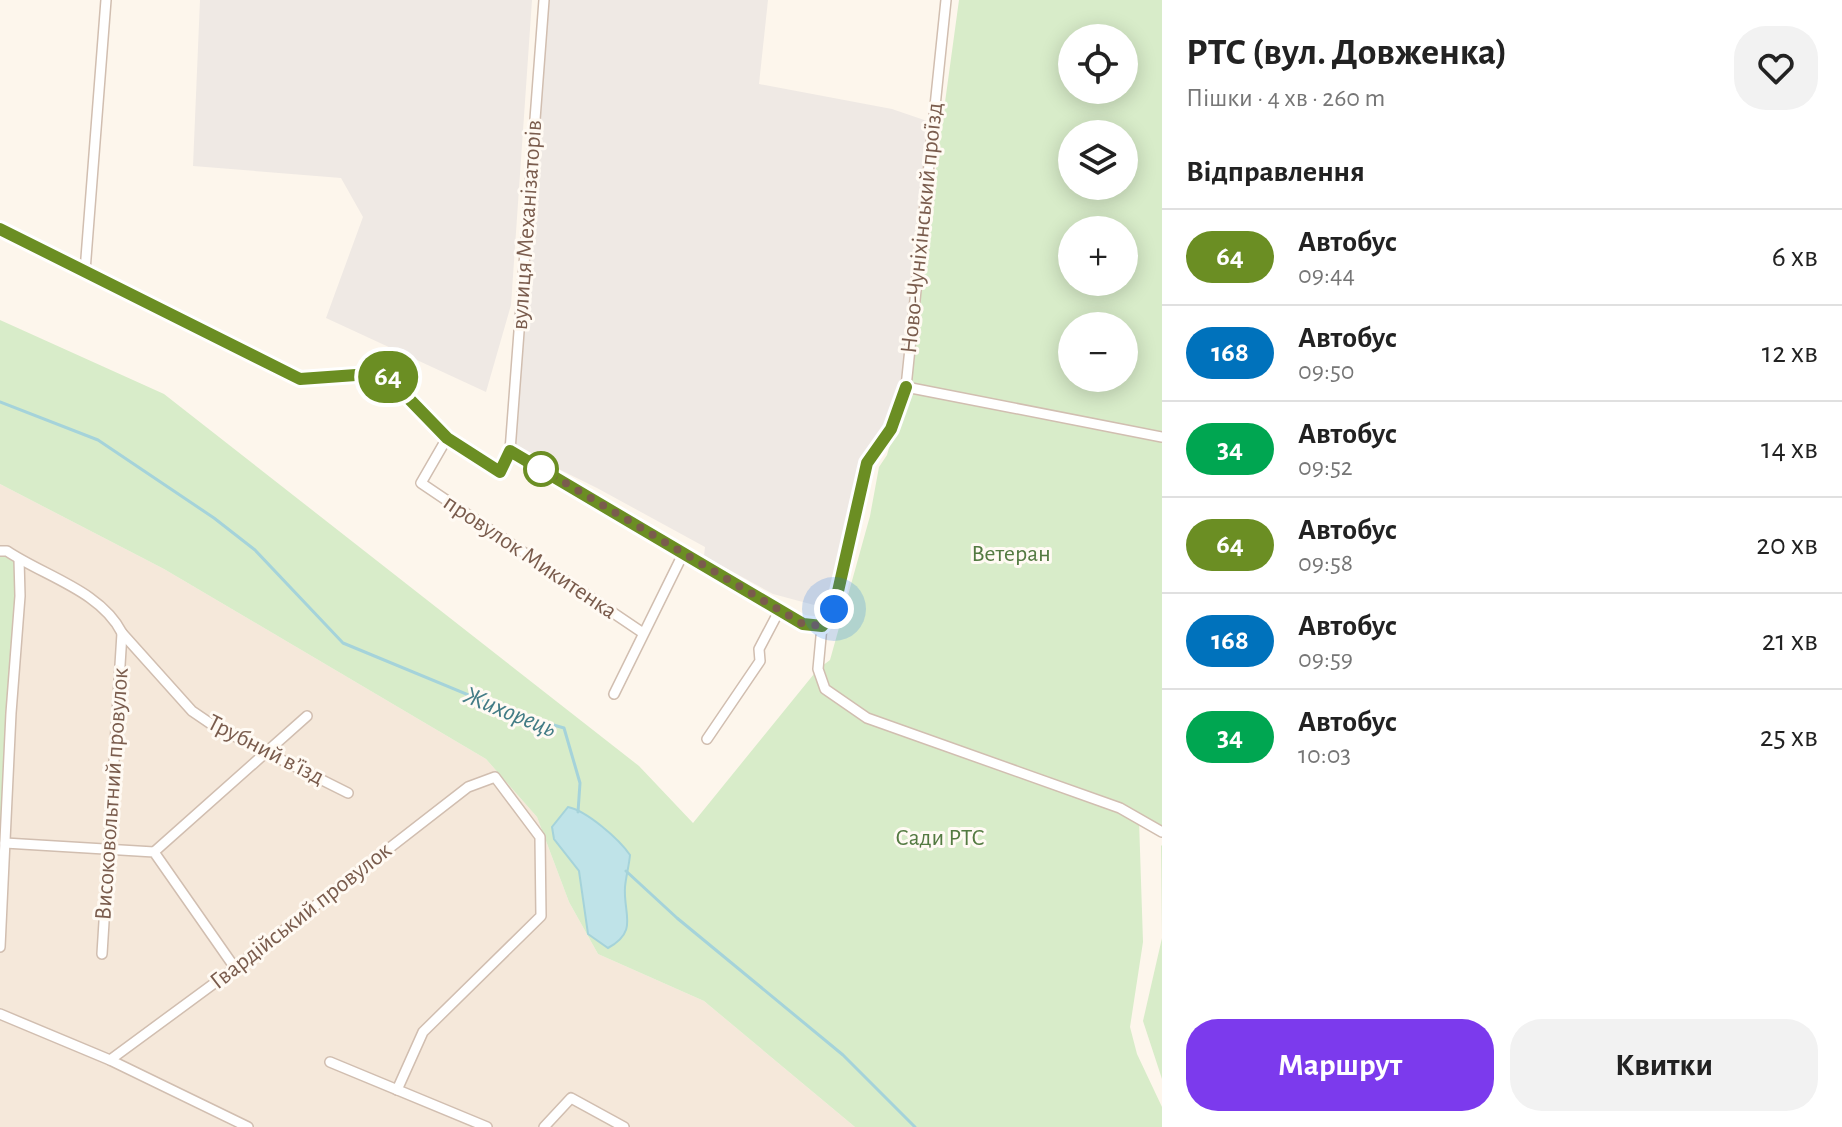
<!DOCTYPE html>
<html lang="uk">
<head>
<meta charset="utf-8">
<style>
  :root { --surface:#fff; --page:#f2f2f2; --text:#222; --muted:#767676; --line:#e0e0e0; --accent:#7c3aed }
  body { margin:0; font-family:"Alegreya Sans",sans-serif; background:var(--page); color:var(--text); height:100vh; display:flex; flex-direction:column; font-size:30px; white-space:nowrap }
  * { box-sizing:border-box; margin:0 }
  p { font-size:26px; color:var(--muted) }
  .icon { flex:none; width:44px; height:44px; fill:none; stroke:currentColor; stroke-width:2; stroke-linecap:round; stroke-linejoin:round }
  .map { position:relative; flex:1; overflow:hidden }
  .details { display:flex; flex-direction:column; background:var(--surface); width:680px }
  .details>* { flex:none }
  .badge { padding:0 16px; border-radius:26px; font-size:28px; line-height:52px }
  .tools { position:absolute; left:1058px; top:24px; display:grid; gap:16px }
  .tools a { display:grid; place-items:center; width:80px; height:80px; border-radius:50%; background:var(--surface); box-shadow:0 4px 20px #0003; font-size:40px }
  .you { position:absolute; width:40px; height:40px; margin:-20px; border:6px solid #fff; border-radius:50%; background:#1a73e8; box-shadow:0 0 0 12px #1a73e833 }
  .map>.badge { position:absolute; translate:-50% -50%; box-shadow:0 0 0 4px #fff }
  h2 { padding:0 24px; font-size:30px; line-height:72px }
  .round { display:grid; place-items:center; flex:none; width:84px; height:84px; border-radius:32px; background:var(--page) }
  .summary { display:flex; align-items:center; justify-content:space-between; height:136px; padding:0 24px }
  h1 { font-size:38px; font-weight:700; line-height:60px }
  .button { display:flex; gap:16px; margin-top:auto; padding:16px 24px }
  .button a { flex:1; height:92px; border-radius:32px; background:var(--accent); color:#fff; font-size:32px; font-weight:700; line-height:92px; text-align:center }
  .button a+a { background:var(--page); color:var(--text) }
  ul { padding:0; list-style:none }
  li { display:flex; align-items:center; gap:24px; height:96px; padding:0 24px; border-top:2px solid var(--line) }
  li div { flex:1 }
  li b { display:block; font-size:30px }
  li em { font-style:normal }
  li .badge { min-width:88px; font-weight:700; text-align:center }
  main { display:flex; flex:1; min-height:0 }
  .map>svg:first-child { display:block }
  .residential { fill:#f5e8da }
  .industrial { fill:#efe9e4 }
  .green { fill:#d8ecc9; fill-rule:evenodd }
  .water { fill:#bfe3e8; stroke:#a5d3da; stroke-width:2 }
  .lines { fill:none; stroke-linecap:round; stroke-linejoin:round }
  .stream { stroke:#a5d3da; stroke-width:3 }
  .street-casing { stroke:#d1beb0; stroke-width:12 }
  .street { stroke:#fff; stroke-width:9 }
  .line-casing { stroke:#fff; stroke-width:18 }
  .line { stroke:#6b8e23; stroke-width:12 }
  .walk { stroke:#7a5c4d; stroke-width:8; stroke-dasharray:0 14.4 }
  .stop-dot { fill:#fff; stroke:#6b8e23; stroke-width:4 }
  .labels { text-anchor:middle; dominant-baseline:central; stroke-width:6; stroke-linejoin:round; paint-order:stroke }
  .street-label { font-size:24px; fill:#7a5c4d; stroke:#fffaf3 }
  .park-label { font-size:24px; fill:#537a41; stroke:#fffaf3 }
  .water-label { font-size:26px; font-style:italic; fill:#437c86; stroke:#fffaf3 }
</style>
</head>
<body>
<main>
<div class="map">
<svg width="1162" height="1127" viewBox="0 0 1162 1127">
  <rect width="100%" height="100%" fill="#fdf6ec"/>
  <polygon class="residential" points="0,484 164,569 486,759 537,817 569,902 598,954 704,1001 855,1127 0,1127"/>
  <g class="industrial">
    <polygon points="200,0 532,0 511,305 486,392 326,318 363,217 341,178 193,166"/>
    <polygon points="548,0 768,0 759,84 892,109 930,122 903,388 889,427 873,445 864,461 829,609 773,594 704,556 705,547 597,488 516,448"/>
  </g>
  <g class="green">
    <path d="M959 0H1162V832L1139 820 1143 942 1130 1027 1137 1054 1162 1107V1127H855L704 1001 598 954 569 902 537 817 486 759 164 569 0 484V320L164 394 639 766 693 823 818 669 830 660 870 516 879 467 887 455 906 387ZM1072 38H1124V90H1072ZM1072 134H1124V186H1072ZM1072 230H1124V282H1072ZM1072 326H1124V378H1072Z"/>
    <polygon points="0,554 16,562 0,886"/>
    <polygon points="1161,845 1162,846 1162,1079 1143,1021 1162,938"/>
  </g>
  <path class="water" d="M568 807C587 811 619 839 630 855 629 866 626 876 625 887 623 914 639 931 608 948L588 934 579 871 554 839 552 827Z"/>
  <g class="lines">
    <g class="stream">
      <polyline points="0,402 98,440 214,518 255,550 343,643 512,713 564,728 580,783 578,812"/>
      <polyline points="626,871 677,918 843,1055 915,1127"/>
    </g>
    <defs>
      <g id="street">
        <polyline points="0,229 300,379 384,373 447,438 500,472 510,451 544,0"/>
        <polyline points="85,271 106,0"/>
        <polyline points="906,387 1162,437"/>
        <polyline points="447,438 421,483 643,633"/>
        <polyline points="510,451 803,624 822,626 834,609 867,463 891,429 906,387 946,0"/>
        <path d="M0 551H7C44 576 101 591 122 633L192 711 214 726 348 793"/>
        <polyline points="822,626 818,669 825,689 867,718 1120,808 1162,832"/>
        <polyline points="614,694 683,554"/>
        <polyline points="707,739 760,661 759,649 779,611"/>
        <polyline points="5,843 154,852 235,968"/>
        <polyline points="154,852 307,716"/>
        <polyline points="0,947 11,713 20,596 19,559"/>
        <polyline points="102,954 122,633"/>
        <polyline points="0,1014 110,1060 248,1127"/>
        <polyline points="110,1060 235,968 468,787 495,777 540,837 541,916 423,1032 397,1090"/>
        <polyline points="330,1062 487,1127"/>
        <polyline points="544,1127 571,1098 624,1127"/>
      </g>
    </defs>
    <use href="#street" class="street-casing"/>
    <use href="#street" class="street"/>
  </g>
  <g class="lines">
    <defs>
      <polyline id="line" points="0,229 300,379 384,373 447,438 500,472 510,451 803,624 822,626 834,609 867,463 891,429 906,387"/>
    </defs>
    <use href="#line" class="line-casing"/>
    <use href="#line" class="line"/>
    <polyline class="walk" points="541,469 535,465 803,624 822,626 834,609"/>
  </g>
  <circle class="stop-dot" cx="541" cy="469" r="16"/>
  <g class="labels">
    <g class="street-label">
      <text transform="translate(527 225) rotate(-86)">вулиця Механізаторів</text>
      <text transform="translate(922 228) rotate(-84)">Ново-Чуніхінський проїзд</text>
      <text transform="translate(530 557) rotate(34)">провулок Микитенка</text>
      <text transform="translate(266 750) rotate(27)">Трубний в’їзд</text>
      <text transform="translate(112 794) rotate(-86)">Високовольтний провулок</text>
      <text transform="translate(301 916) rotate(-38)">Гвардійський провулок</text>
    </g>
    <g class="park-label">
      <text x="1011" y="554">Ветеран</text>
      <text x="940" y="838">Сади РТС</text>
    </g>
    <g class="water-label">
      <text transform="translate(510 712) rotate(22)">Жихорець</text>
    </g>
  </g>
</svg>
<div class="tools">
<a><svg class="icon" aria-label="locate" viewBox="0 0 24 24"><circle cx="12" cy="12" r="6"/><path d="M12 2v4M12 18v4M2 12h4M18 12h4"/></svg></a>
<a><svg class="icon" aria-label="layers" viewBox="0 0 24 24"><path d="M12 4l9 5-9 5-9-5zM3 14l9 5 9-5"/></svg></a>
<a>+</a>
<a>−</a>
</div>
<div class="you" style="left:834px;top:609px"></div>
<b class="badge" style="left:388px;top:377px;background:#6b8e23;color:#fff">64</b>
</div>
<section class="details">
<div class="summary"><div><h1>РТС (вул. Довженка)</h1><p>Пішки · 4 хв · 260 m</p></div><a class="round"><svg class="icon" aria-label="heart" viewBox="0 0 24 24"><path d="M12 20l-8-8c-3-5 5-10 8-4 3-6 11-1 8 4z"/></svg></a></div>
<h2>Відправлення</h2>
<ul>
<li><span class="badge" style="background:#6b8e23;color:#fff">64</span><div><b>Автобус</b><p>09:44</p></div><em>6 хв</em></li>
<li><span class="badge" style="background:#0072bc;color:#fff">168</span><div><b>Автобус</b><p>09:50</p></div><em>12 хв</em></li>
<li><span class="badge" style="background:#00a651;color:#fff">34</span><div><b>Автобус</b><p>09:52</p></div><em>14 хв</em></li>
<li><span class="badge" style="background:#6b8e23;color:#fff">64</span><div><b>Автобус</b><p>09:58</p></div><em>20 хв</em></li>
<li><span class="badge" style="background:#0072bc;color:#fff">168</span><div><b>Автобус</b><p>09:59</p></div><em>21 хв</em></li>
<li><span class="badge" style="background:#00a651;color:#fff">34</span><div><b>Автобус</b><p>10:03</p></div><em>25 хв</em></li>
</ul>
<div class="button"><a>Маршрут</a><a>Квитки</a></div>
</section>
</main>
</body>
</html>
